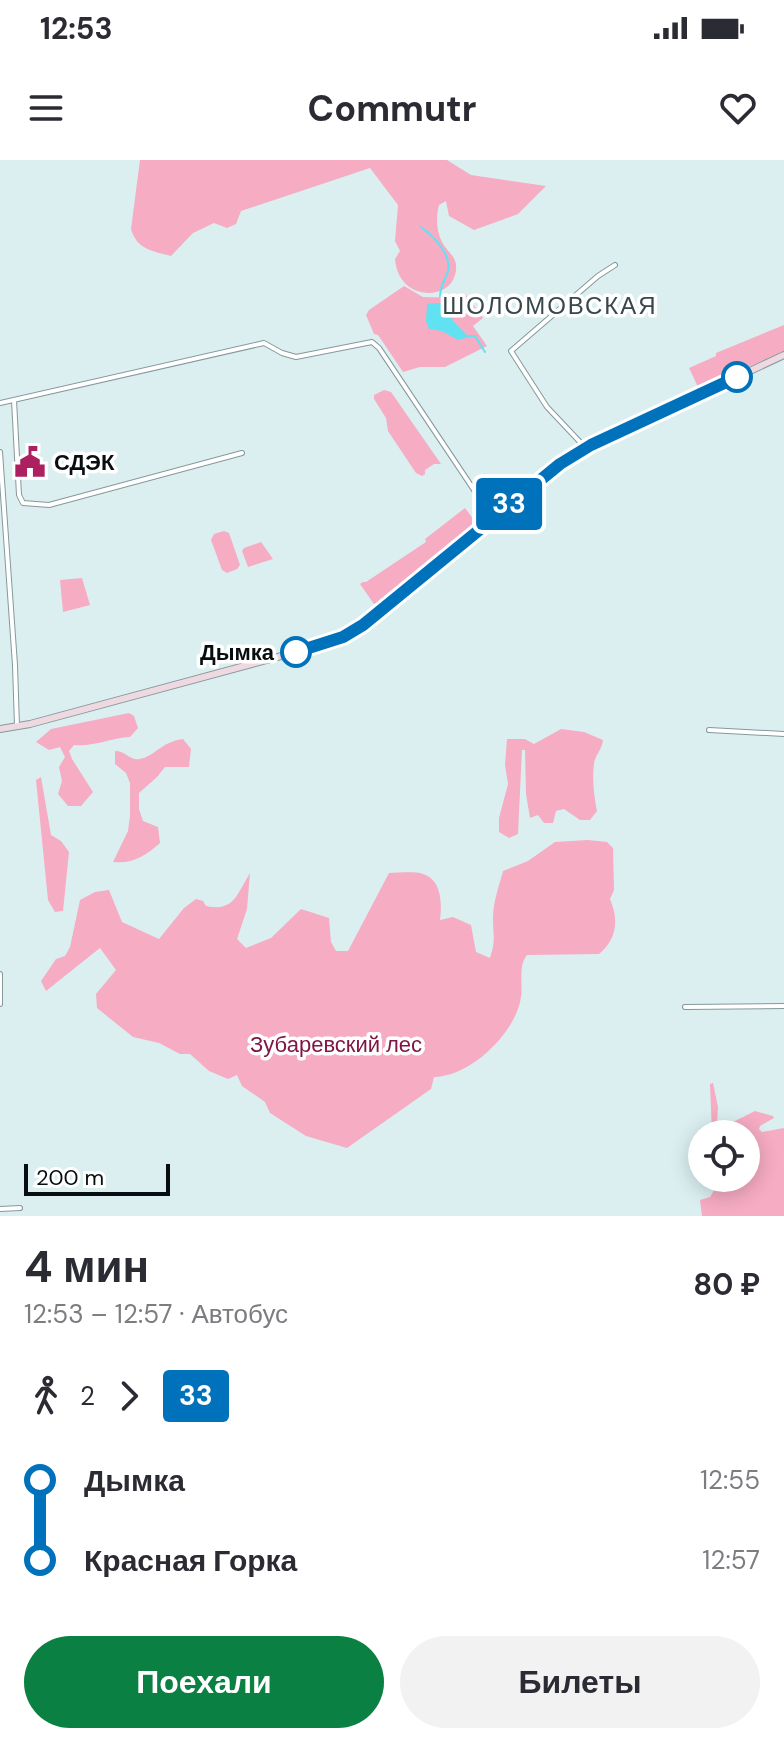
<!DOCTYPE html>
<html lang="ru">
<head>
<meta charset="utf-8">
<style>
  :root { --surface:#fff; --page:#f2f2f3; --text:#2b2b33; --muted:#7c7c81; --accent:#0b8043 }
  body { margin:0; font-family:"DM Sans",sans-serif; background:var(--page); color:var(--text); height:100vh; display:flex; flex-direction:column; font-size:30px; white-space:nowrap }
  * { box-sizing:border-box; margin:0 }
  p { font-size:26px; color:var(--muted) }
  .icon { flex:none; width:44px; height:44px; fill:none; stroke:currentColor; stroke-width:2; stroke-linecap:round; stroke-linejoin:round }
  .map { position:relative; height:1056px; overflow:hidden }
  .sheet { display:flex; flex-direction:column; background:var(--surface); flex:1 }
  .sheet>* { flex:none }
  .badge { padding:0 16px; border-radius:6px; font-size:28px; line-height:52px }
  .controls { position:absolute; left:688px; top:960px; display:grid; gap:16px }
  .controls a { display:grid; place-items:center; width:72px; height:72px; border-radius:50%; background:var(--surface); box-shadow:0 4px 20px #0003; font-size:40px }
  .scale { position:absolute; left:24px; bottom:20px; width:146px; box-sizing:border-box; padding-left:8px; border:4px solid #070e0f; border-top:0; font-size:22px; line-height:28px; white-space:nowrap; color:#070e0f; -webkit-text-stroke:6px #fff; paint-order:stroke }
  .map>.badge { position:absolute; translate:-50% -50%; box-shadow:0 0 0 4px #fff }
  .legs { display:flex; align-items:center; gap:12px; height:88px; padding:0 24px; font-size:26px }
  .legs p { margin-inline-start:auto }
  .overview { display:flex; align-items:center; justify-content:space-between; height:136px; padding:0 24px }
  h1 { font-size:44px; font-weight:700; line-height:60px }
  .primary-button { display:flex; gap:16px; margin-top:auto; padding:16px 24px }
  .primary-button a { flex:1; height:92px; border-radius:48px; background:var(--accent); color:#fff; font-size:32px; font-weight:700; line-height:92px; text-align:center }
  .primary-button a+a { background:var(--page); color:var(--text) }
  ul { padding:0 24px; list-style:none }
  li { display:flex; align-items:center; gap:28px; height:80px; font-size:30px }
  li i { display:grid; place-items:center; width:12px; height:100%; margin:0 10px; background:currentColor }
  li i::after { content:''; width:20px; height:20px; margin:-10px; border:6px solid; border-radius:50%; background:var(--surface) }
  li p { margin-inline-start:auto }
  li:first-child i { background:linear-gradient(#0000 50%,currentColor 0) }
  li:last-child i { background:linear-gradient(currentColor 50%,#0000 0) }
  .status { display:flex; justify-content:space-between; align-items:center; height:56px; padding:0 40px; background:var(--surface); direction:ltr }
  .status svg { height:22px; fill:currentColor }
  header { display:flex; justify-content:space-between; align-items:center; height:104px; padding:0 24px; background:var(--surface); font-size:36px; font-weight:700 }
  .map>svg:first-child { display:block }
  .green { fill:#f6acc3 }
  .water { fill:#61e2f2 }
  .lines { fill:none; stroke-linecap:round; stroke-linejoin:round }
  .stream { stroke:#61e2f2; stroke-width:2 }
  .minor-casing { stroke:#86989b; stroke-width:6 }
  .secondary-casing { stroke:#86989b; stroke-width:8 }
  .minor { stroke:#fff; stroke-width:4 }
  .secondary { stroke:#efd9e0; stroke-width:6 }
  .line-1-casing { stroke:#fff; stroke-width:18 }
  .line-1 { stroke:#0072bc; stroke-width:12 }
  .stop-1-dot { fill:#fff; stroke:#0072bc; stroke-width:4 }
  .labels { text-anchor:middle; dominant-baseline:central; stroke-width:7; stroke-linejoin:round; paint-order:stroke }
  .poi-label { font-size:22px; font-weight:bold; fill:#070e0f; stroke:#fff; text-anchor:start }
  .stop-label { font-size:22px; font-weight:bold; fill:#070e0f; stroke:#fff; text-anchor:end }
  .park-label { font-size:22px; fill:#801646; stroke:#fff }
  .neighbourhood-label { font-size:24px; letter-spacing:2px; fill:#37474a; stroke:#fff }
</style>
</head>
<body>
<div class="status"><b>12:53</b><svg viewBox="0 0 49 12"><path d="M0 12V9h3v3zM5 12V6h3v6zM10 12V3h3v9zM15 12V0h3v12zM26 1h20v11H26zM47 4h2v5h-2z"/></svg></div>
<header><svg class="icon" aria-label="menu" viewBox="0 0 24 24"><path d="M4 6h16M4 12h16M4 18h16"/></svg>Commutr<svg class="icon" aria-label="heart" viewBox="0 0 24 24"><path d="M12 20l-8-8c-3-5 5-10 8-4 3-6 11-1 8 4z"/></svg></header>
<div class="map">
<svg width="784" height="1056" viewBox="0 0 784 1056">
  <rect width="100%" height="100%" fill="#dbeff1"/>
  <g class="green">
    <path d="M140 0H447L471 15 546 26 518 54 474 70 449 56 446 41 439 45C436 57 436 70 442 82 448 94 460 97 455 115 449 137 417 138 404 122 398 115 396 108 395 99L400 91 395 81 398 45 370 8 241 51 236 64 227 68 214 63 193 73 171 96C153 91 137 90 131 69Z"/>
    <polygon points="404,126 423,137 462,138 466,135 483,158 473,166 487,186 445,207 420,207 403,212 378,175 374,174 366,155 369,150"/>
    <polygon points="784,165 784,191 699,229 689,208 716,196 716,193"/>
    <polygon points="384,230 391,232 441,304 434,304 425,310 425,314 422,316 416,313 388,271 386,258 374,239 374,235"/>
    <polygon points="465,348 477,364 381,446 374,444 360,424 363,422 366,422 426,382 425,379"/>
    <polygon points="224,371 229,373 240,405 237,409 227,413 222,410 211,380 214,374"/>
    <polygon points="261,382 273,399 248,407 242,391 244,388"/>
    <polygon points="82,418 90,445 63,452 60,420"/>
    <path d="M129 553 134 556 138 568 130 577C110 578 94 587 74 585L69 591 72 599 93 632 81 646H68L58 634 62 621 59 607 65 597 60 587 49 590 36 582 51 569Z"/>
    <path d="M561 569 584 572 603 580C602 590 595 595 594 604 592 620 594 636 597 651L590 660H580L564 649 556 651 553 663H544L538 655 530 658 526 634 525 590H522L518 674 509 678 499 672V658L508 624 505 605 507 579H525L534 584Z"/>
    <path d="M183 579 191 589 189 607H165L157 617 139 633V649L143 661 158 667 160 683C145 696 133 704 113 702L128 671 130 656V623L126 613 115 604V591C126 591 130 601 140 599 155 596 161 582 183 579Z"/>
    <polygon points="41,617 51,675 61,681 69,692 63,751 55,752 48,740 36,620"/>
    <path d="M588 680 607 682 613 688 614 730 610 739C619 760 617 779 599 794L527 795C518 806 523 823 521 837 516 873 470 917 434 917L431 929 347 988 306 976 270 953 265 942 242 926 237 915 228 919 209 911 190 894H180L159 883 133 877 97 848 96 834 116 810 100 788 46 831 41 821 56 799 65 796 70 787 80 740 95 732 109 730 122 762 159 779 184 748 196 739 203 741 206 746C234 752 237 734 250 713L247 749 237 779 246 788 271 778 301 749 329 758 331 782 336 791H348L389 713C399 713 414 711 423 714 442 720 442 744 440 760L453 757 471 765 476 792 490 798C496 779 493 777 493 758 493 742 499 726 503 711L528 701 555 682Z"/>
    <polygon points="713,923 718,947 717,963 721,968 755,951 773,956 774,958 760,966 759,969 762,972 784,968 784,1056 702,1056 700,1040 710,1037 721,1019 746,1018 746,974 712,974 710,924"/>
  </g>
  <polygon class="water" points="447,143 453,161 469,177 458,180 442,171 429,169 426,161 427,145 431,143"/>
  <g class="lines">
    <g class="stream">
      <path d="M421 67C433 76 452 94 448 111 445 121 440 126 440 137"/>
      <polyline points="469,176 475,176 485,192"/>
    </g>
    <defs>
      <g id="minor">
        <polyline points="14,240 19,335 23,343 49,345 242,293"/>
        <polyline points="0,243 264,183 282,193 296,197 372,182 379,188 476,333 496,355"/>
        <polyline points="583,289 580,282 547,247 511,191 598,116 615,105"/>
        <polyline points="0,292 15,505 17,566"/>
        <polyline points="709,570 784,574"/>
        <polyline points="0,814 0,844"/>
        <polyline points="685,847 784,846"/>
        <polyline points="0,1049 20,1048"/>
      </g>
      <polyline id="secondary" points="0,569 30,564 311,488 343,477 363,465 519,337 583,289 784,195"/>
    </defs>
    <use href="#minor" class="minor-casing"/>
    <use href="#secondary" class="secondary-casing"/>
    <use href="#minor" class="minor"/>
    <use href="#secondary" class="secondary"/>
  </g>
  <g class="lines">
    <defs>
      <polyline id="line-1" points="296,492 343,477 363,465 560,304 591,285 737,217"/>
    </defs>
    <use href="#line-1" class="line-1-casing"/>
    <use href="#line-1" class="line-1"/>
  </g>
  <defs>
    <symbol id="civic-bare" viewBox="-9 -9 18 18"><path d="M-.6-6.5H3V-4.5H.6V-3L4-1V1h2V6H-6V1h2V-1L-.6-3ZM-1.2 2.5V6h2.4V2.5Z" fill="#ac2060" stroke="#fff" stroke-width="2.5" paint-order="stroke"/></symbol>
  </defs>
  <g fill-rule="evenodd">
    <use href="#civic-bare" x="8" y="280" width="44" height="44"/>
  </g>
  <g class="stop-1-dot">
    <circle cx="737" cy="217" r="14"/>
    <circle cx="296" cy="492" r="14"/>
  </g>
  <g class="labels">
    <g class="poi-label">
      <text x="54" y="302">СДЭК</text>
    </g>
    <g class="stop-label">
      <text x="274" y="492">Дымка</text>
    </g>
    <g class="park-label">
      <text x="336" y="884">Зубаревский лес</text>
    </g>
    <g class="neighbourhood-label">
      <text x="550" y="145">ШОЛОМОВСКАЯ</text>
    </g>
  </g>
</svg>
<div class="controls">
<a><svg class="icon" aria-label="locate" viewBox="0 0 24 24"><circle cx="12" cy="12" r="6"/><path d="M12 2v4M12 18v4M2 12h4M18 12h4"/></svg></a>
</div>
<div class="scale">200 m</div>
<b class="badge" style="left:509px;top:344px;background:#0072bc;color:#fff">33</b>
</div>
<section class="sheet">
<div class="overview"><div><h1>4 мин</h1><p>12:53 – 12:57 · Автобус</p></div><b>80 ₽</b></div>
<div class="legs"><svg class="icon" aria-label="walk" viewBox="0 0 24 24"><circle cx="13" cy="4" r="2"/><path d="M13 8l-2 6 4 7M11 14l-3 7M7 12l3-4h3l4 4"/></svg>2<svg class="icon" aria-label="forward" viewBox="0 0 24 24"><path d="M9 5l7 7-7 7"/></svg><b class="badge" style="background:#0072bc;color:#fff">33</b></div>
<ul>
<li><i style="color:#0072bc"></i><b>Дымка</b><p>12:55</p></li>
<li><i style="color:#0072bc"></i><b>Красная Горка</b><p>12:57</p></li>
</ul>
<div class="primary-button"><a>Поехали</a><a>Билеты</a></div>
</section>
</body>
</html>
